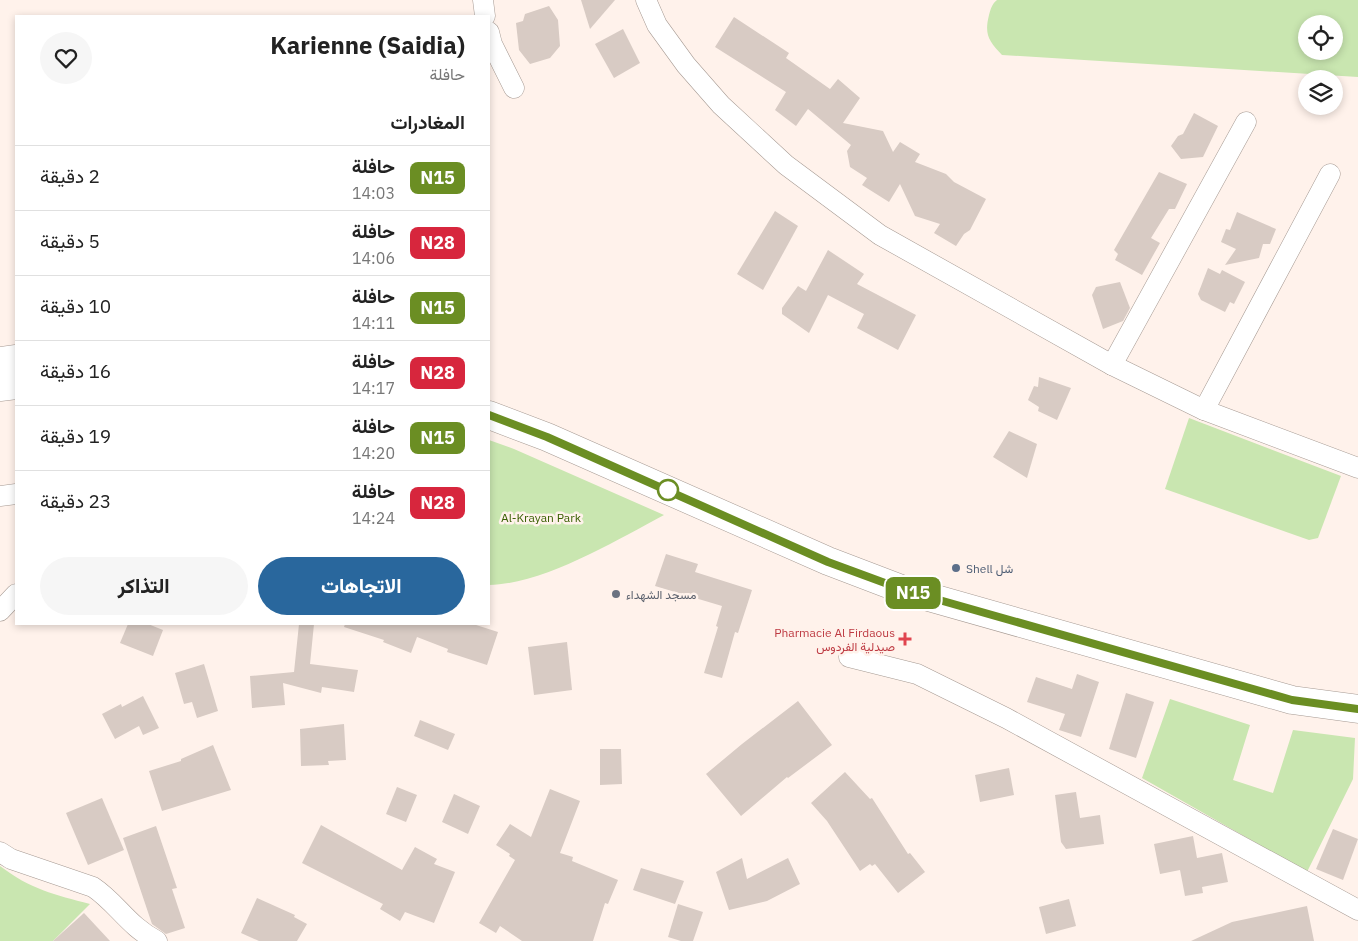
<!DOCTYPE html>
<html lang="ar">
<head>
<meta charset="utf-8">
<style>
  :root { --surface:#fff; --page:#f6f6f6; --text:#222; --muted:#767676; --line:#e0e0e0; --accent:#29679d }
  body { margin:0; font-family:"IBM Plex Sans",Vazirmatn,sans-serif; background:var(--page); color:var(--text); direction:rtl; height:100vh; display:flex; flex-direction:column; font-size:19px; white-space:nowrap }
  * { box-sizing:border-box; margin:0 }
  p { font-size:16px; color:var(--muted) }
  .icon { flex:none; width:28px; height:28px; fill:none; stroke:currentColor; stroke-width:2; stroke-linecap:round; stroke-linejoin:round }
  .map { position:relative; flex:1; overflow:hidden; direction:ltr }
  .sheet { position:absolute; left:15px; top:15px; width:475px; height:610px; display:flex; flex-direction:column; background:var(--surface); border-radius:0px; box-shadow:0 2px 8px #0003; direction:rtl }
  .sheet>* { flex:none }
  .badge { padding:0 10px; border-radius:8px; font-size:18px; line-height:32px }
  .buttons { position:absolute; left:1298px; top:15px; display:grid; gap:10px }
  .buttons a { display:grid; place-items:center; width:45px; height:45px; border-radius:50%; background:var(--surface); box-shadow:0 2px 8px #0003; font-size:25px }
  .map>.badge { position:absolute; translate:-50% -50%; box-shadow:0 0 0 2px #fff }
  h2 { padding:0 25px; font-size:19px; line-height:45px }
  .round { display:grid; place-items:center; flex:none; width:52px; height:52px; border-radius:26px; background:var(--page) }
  .headline { display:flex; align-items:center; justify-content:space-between; height:85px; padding:0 25px }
  h1 { font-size:24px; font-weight:800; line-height:38px }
  .primary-button { display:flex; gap:10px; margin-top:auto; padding:10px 25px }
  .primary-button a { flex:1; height:58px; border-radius:30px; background:var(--accent); color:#fff; font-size:20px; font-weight:800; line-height:58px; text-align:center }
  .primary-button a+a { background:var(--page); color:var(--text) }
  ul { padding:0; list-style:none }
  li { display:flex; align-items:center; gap:15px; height:65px; padding:0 25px; border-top:1px solid var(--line) }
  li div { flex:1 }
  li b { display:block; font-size:19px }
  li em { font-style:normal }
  li .badge { min-width:55px; font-weight:700; text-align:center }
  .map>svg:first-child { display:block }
  .green { fill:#c9e6b0; fill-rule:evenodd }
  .building { fill:#d8cbc4 }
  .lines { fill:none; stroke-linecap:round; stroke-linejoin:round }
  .minor-casing { stroke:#a69a93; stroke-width:21 }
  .primary-casing { stroke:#a69a93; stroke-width:29 }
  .minor { stroke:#fff; stroke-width:20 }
  .primary { stroke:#fff; stroke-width:28 }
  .line-casing { stroke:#fff; stroke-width:11 }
  .line { stroke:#6b8e23; stroke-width:8 }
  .stop-dot { fill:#fff; stroke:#6b8e23; stroke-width:2.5 }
  .service-dot { fill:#5c6f8a; stroke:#fff2eb; stroke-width:2 }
  .worship-dot { fill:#6b7280; stroke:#fff2eb; stroke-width:2 }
  .health-dot { fill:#e0444e; stroke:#fff2eb; stroke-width:2 }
  .labels { text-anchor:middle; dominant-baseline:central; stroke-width:5; stroke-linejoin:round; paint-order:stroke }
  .park-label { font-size:12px; fill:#385e00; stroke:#fff2eb }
  .service-label { font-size:12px; fill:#4e5e75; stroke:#fff2eb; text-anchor:start }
  .worship-label { font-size:12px; fill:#5b616d; stroke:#fff2eb; text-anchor:start }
  .health-label { font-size:12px; fill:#be3a42; stroke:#fff2eb; text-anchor:end }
</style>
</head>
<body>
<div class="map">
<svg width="1358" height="941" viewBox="0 0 1358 941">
  <rect width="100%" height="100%" fill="#fff2eb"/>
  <g class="green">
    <path d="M997 0H1358V77L1002 55C989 41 984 35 989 15 991 8 992 4 997 0ZM1306 24H1334V51H1306Z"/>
    <polygon points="1189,418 1341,476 1318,538 1309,540 1165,489"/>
    <path d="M489 440 514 449 664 515C615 541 544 584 489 585Z"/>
    <polygon points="1170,699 1250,725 1233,780 1273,793 1293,730 1355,738 1353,779 1307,872 1142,778"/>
    <path d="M0 866C30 889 55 895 90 904L53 941H0Z"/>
  </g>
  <g class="building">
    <polygon points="581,0 615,0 590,29"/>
    <polygon points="549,6 558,20 560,46 550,58 530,64 519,50 516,23 523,21 525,14"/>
    <polygon points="734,17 789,53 786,58 830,89 838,79 860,98 843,123 883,131 893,152 900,142 920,154 915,162 946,174 954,182 986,199 970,230 964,234 956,246 934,233 940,224 915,216 900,184 889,202 862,185 867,178 850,167 847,151 851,145 808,109 796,126 775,110 786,92 715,47"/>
    <polygon points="623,29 640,63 614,78 595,44"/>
    <polygon points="1194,113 1218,126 1203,157 1181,159 1171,146 1178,136 1183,134"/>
    <polygon points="1159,172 1187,184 1175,209 1169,209 1151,238 1160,243 1142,275 1115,260 1118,254 1114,250"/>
    <polygon points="775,211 798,226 763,290 737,274"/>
    <polygon points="1237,212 1276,229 1270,244 1263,244 1259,258 1225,265 1236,249 1221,242 1226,229 1230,230"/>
    <polygon points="828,250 864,274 857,284 916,315 898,350 857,328 864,314 828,295 809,333 782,314 782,308 798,286 806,291"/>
    <polygon points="1208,268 1220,274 1222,270 1245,282 1234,304 1230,302 1225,312 1201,300 1198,294"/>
    <polygon points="1120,282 1130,308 1123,321 1103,329 1092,295 1096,287"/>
    <polygon points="1039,377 1071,388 1057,420 1038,411 1039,407 1028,400 1034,386 1038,387"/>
    <polygon points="1009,431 1037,444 1027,478 993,457"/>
    <polygon points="666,554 698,564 695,572 752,590 738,633 735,632 722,678 704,673 718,627 716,626 722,606 655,586"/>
    <polygon points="128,624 148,624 163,630 153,656 120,643"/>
    <polygon points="299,624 314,624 310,664 358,670 354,692 322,687 321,693 283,683 285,705 252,708 250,676 294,672"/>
    <polygon points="345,624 473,624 498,632 487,665 447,652 448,649 417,637 411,653 383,642 384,640 344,627"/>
    <polygon points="567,642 572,690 534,695 528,647"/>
    <polygon points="204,664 218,711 197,718 192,702 184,704 175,673"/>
    <polygon points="1077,674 1099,682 1081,737 1059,730 1065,714 1027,702 1036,677 1072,689"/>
    <polygon points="1126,693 1154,702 1136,758 1109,749"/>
    <polygon points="143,696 159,728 143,735 139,726 115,739 102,714 121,704 122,707"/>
    <polygon points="798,701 832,745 788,778 787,777 741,816 706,774 742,744"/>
    <polygon points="420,720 455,734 448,750 414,736"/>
    <polygon points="344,724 346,760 328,761 329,765 301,766 300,729"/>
    <polygon points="213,745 231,790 162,811 149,771 181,761 181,759"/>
    <polygon points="600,749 621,749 622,784 600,785"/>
    <polygon points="1009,768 1014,795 980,802 975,775"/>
    <polygon points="845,772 870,799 872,798 908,854 910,853 925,872 898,893 875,864 872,866 870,864 860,871 827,821 811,803"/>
    <polygon points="397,787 417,795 406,822 386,814"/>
    <polygon points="550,789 580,801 560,853 573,857 572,861 618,880 608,904 605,903 593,941 522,941 500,926 496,933 479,923 515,860 509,856 510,854 496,845 510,824 531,837"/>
    <polygon points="1076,792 1080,818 1100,815 1104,844 1066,849 1061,842 1055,795"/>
    <polygon points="454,794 480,806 468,834 442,822"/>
    <polygon points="102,798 124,850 88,865 66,813"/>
    <polygon points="321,825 402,870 415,847 437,859 434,864 455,872 434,923 405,912 400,921 380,909 383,904 302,863"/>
    <polygon points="156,826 177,888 172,889 185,928 166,934 152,924 123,838"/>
    <polygon points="1333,829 1358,839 1343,880 1316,869"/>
    <polygon points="1193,836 1197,858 1222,853 1228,882 1202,887 1203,893 1185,896 1180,870 1160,874 1154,844"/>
    <polygon points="742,858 747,879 788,858 800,884 767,901 729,910 716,872"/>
    <polygon points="641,868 684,881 675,904 633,890"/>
    <polygon points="257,898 295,915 294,917 307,924 297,941 259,941 241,933"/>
    <polygon points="1069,899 1076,926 1046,934 1039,907"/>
    <polygon points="678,904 703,912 693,941 681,941 668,937"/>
    <polygon points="1307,906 1314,941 1191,941 1232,922"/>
    <polygon points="84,913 110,941 53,941"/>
  </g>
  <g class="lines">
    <defs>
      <g id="minor">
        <polyline points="483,0 485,16"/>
        <polyline points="646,0 657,25 686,65 721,105 786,165 880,235 1112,365 1204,410 1358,468"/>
        <polyline points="489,32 492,44 514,88"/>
        <polyline points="1112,365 1246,122"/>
        <polyline points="1204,410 1330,174"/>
        <polyline points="0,496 16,494"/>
        <polyline points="0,611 16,594"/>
        <polyline points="849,657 917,674 1006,718 1358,910"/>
        <path d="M0 852 11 859 93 887C117 903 128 926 157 941"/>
      </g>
      <g id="primary">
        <polyline points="0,361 16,359"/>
        <polyline points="0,387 16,385"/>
        <polyline points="489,415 547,437 828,561 904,590 1292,700 1358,709"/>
      </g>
    </defs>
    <use href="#minor" class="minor-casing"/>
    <use href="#primary" class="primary-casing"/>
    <use href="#minor" class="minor"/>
    <use href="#primary" class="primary"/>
  </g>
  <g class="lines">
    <defs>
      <polyline id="line" points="489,415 547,437 828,562 904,590 1292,700 1358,709"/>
    </defs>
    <use href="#line" class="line-casing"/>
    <use href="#line" class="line"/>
  </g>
  <circle class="stop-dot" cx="668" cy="490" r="10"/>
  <circle class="service-dot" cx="956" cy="568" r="5"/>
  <circle class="worship-dot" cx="616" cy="594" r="5"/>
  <path class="health-dot" d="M902.5 631.5h5v5h5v5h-5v5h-5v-5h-5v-5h5z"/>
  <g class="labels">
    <g class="park-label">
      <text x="541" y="517">Al-Krayan Park</text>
    </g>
    <g class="service-label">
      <text x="966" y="568">Shell شل</text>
    </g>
    <g class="worship-label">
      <text x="626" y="594">مسجد الشهداء</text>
    </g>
    <g class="health-label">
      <text x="895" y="632">Pharmacie Al Firdaous<tspan x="895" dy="14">صيدلية الفردوس</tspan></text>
    </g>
  </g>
</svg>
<div class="buttons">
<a><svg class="icon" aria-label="locate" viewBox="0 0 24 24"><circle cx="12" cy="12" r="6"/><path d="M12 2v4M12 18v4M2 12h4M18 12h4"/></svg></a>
<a><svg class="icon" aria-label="layers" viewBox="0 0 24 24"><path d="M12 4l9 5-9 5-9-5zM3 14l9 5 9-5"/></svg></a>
</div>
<b class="badge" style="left:913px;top:593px;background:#6b8e23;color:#fff">N15</b>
<section class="sheet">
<div class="headline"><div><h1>Karienne (Saidia)</h1><p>حافلة</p></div><a class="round"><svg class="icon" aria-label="heart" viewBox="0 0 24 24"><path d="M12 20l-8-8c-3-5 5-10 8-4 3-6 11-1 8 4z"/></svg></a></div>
<h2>المغادرات</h2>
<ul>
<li><span class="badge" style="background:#6b8e23;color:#fff">N15</span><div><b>حافلة</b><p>14:03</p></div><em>2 دقيقة</em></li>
<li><span class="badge" style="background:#d7263d;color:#fff">N28</span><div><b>حافلة</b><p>14:06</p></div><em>5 دقيقة</em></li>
<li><span class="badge" style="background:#6b8e23;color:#fff">N15</span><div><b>حافلة</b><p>14:11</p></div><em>10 دقيقة</em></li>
<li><span class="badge" style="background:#d7263d;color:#fff">N28</span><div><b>حافلة</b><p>14:17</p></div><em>16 دقيقة</em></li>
<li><span class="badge" style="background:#6b8e23;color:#fff">N15</span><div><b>حافلة</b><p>14:20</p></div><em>19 دقيقة</em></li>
<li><span class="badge" style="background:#d7263d;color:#fff">N28</span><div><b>حافلة</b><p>14:24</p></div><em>23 دقيقة</em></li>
</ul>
<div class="primary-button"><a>الاتجاهات</a><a>التذاكر</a></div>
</section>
</div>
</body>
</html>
